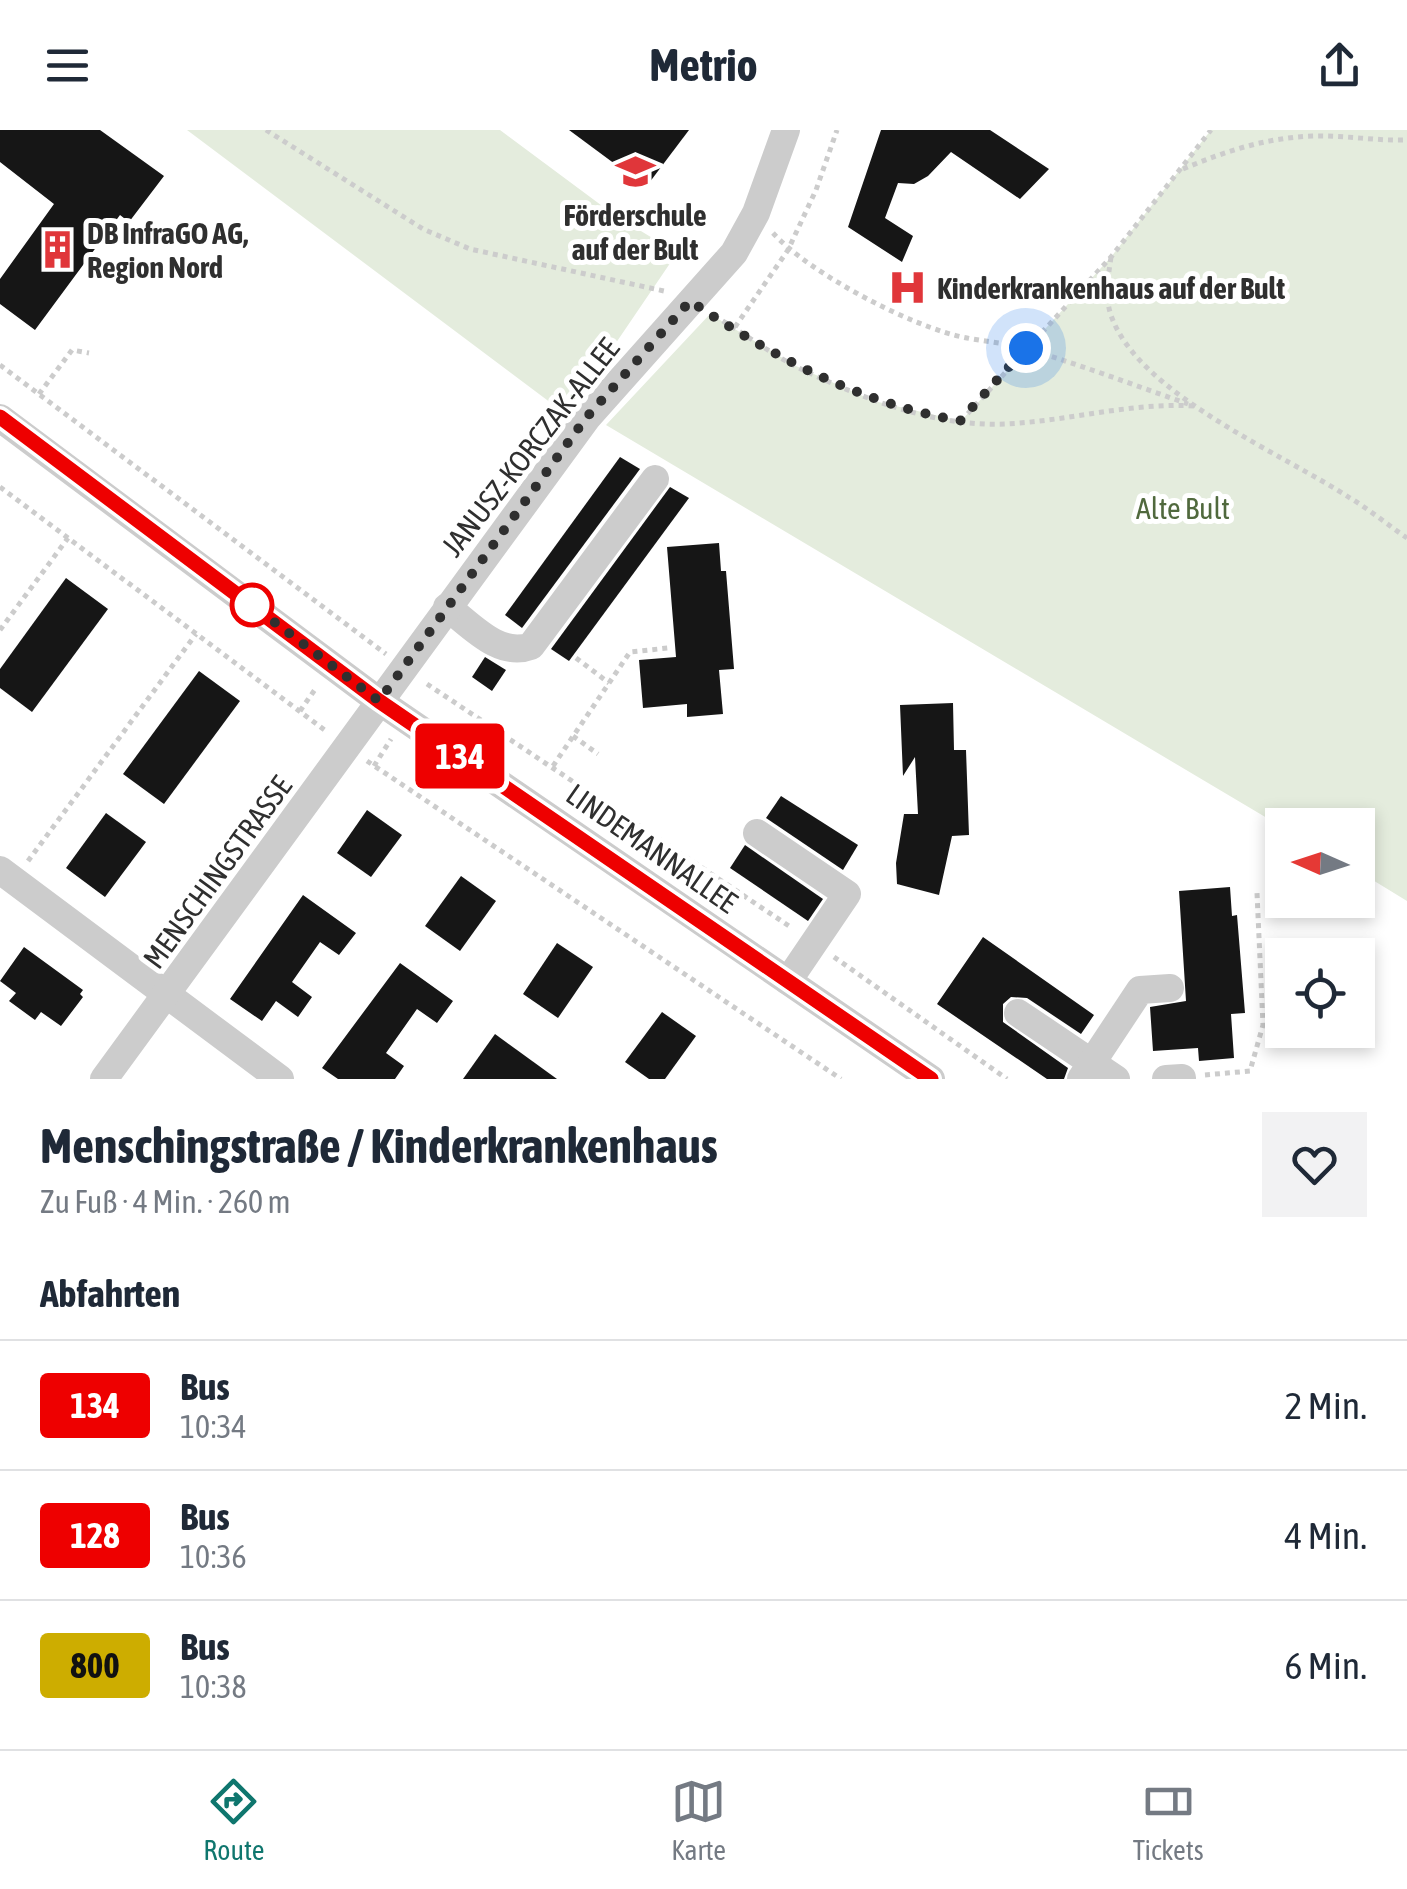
<!DOCTYPE html>
<html lang="de">
<head>
<meta charset="utf-8">
<style>
  :root { --surface:#fff; --page:#f2f2f3; --text:#1f2937; --muted:#747a83; --line:#e0e1e3; --accent:#0f766e }
  body { margin:0; font-family:"Asap Condensed",sans-serif; background:var(--page); color:var(--text); height:100vh; display:flex; flex-direction:column; font-size:38px; white-space:nowrap }
  * { box-sizing:border-box; margin:0 }
  p { font-size:32px; color:var(--muted) }
  .icon { flex:none; width:55px; height:55px; fill:none; stroke:currentColor; stroke-width:2; stroke-linecap:round; stroke-linejoin:round }
  .map { position:relative; height:949px; overflow:hidden }
  .sheet { display:flex; flex-direction:column; background:var(--surface); flex:1 }
  .sheet>* { flex:none }
  .badge { padding:0 20px; border-radius:8px; font-size:35px; line-height:65px }
  .needle { width:65px; rotate:273deg }
  .tools { position:absolute; left:1265px; top:678px; display:grid; gap:20px }
  .tools a { display:grid; place-items:center; width:110px; height:110px; border-radius:0px; background:var(--surface); box-shadow:0 5px 15px #0003; font-size:50px }
  .you { position:absolute; width:50px; height:50px; margin:-25px; border:8px solid #fff; border-radius:50%; background:#1a73e8; box-shadow:0 0 0 15px #1a73e833 }
  .map>.badge { position:absolute; translate:-50% -50%; box-shadow:0 0 0 5px #fff }
  h2 { padding:0 40px; font-size:38px; line-height:90px }
  .round { display:grid; place-items:center; flex:none; width:105px; height:105px; border-radius:0px; background:var(--page) }
  .overview { display:flex; align-items:center; justify-content:space-between; height:170px; padding:0 40px }
  h1 { font-size:48px; font-weight:700; line-height:75px }
  ul { padding:0; list-style:none }
  li { display:flex; align-items:center; gap:30px; height:130px; padding:0 40px; border-top:2px solid var(--line) }
  li div { flex:1 }
  li b { display:block; font-size:38px }
  li em { font-style:normal }
  li .badge { min-width:110px; font-weight:700; text-align:center }
  header { display:flex; justify-content:space-between; align-items:center; height:130px; padding:0 40px; background:var(--surface); font-size:45px; font-weight:700 }
  .tabs { display:flex; justify-content:space-around; align-items:center; height:140px; border-top:2px solid var(--line); background:var(--surface); font-size:28px; color:var(--muted) }
  .tabs a { display:grid; justify-items:center; gap:5px }
  .tabs .selected { color:var(--accent) }
  .map>svg:first-child { display:block }
  .green { fill:#e4ecdd }
  .building { fill:#161616 }
  .lines { fill:none; stroke-linecap:round; stroke-linejoin:round }
  .path { stroke:#ccc; stroke-width:5; stroke-dasharray:5 5; stroke-linecap:butt }
  .minor { stroke:#ccc; stroke-width:28 }
  .line-casing { stroke:#fff; stroke-width:22 }
  .line { stroke:#e00; stroke-width:15 }
  .walk { stroke:#2f2f2f; stroke-width:10; stroke-dasharray:0 18 }
  .stop-dot { fill:#fff; stroke:#e00; stroke-width:5 }
  .labels { text-anchor:middle; dominant-baseline:central; stroke-width:10; stroke-linejoin:round; paint-order:stroke }
  .poi-label { font-size:30px; font-weight:bold; fill:#2f2f2f; stroke:#fff; text-anchor:start }
  .street-label { font-size:30px; fill:#2f2f2f; stroke:#fff }
  .park-label { font-size:30px; fill:#50693d; stroke:#fff }
</style>
</head>
<body>
<header><svg class="icon" aria-label="menu" viewBox="0 0 24 24"><path d="M4 6h16M4 12h16M4 18h16"/></svg>Metrio<svg class="icon" aria-label="share" viewBox="0 0 24 24"><path d="M12 15V3M7 8l5-5 5 5M5 13v7h14v-7"/></svg></header>
<div class="map">
<svg width="1407" height="949" viewBox="0 0 1407 949">
  <rect width="100%" height="100%" fill="#fff"/>
  <g class="green">
    <polygon points="187,0 500,0 613,84 677,123 567,285"/>
    <polygon points="1211,0 1407,0 1407,771 1358,741 1358,695 1282,697 606,295 710,184 796,236 874,271 961,291 1111,127"/>
  </g>
  <g class="building">
    <polygon points="0,0 100,0 164,46 129,92 120,85 35,200 0,174 0,149 54,74 0,32"/>
    <polygon points="569,0 689,0 646,57"/>
    <polygon points="881,0 990,0 1049,39 1020,69 951,22 928,46 914,54 898,53 885,88 913,106 902,132 848,97"/>
    <polygon points="620,327 640,339 522,498 505,485"/>
    <polygon points="670,357 689,368 569,531 551,519"/>
    <polygon points="719,413 721,441 726,441 734,539 719,540 723,584 687,587 687,574 643,578 639,530 676,527 667,417"/>
    <polygon points="66,448 108,479 32,582 0,558 0,539"/>
    <polygon points="485,527 506,540 492,561 472,547"/>
    <polygon points="199,541 240,571 164,674 123,644"/>
    <polygon points="953,573 954,620 966,620 969,705 952,706 939,765 897,754 896,733 904,684 918,684 915,627 903,646 900,575"/>
    <polygon points="781,666 858,715 843,740 766,688"/>
    <polygon points="367,680 402,705 371,747 337,723"/>
    <polygon points="106,683 146,712 105,767 66,738"/>
    <polygon points="745,715 823,769 808,791 730,738"/>
    <polygon points="461,746 496,771 460,821 425,796"/>
    <polygon points="1230,757 1232,786 1237,785 1245,883 1231,884 1234,928 1199,931 1198,918 1153,921 1150,877 1186,871 1179,761"/>
    <polygon points="303,765 356,803 339,825 320,812 292,852 312,867 298,887 276,871 262,891 230,869"/>
    <polygon points="983,807 1094,885 1081,904 1027,868 1011,867 1003,874 1003,892 1068,938 1064,949 1047,949 937,874"/>
    <polygon points="557,813 593,837 558,888 523,864"/>
    <polygon points="24,817 83,860 80,864 83,867 61,896 41,882 35,890 9,871 16,863 0,851"/>
    <polygon points="400,833 453,871 437,893 417,879 386,923 404,936 395,949 338,949 322,938"/>
    <polygon points="662,882 696,906 665,949 649,949 625,932"/>
    <polygon points="495,904 557,949 463,949"/>
  </g>
  <g class="lines">
    <g class="path">
      <polyline points="266,0 423,99 470,119 664,161"/>
      <path d="M1183 39C1226 21 1265 8 1312 6 1344 5 1375 11 1407 10"/>
      <path d="M773 103C809 143 913 198 967 208 987 212 1007 213 1027 219 1081 235 1134 255 1188 274"/>
      <path d="M1111 127C1108 149 1104 167 1112 188 1141 265 1283 324 1350 368 1370 380 1388 395 1407 408"/>
      <path d="M714 186C743 202 769 223 799 238 861 268 934 297 1005 294 1069 291 1131 272 1195 276"/>
      <polyline points="735,197 788,120 816,60 837,0"/>
      <polyline points="0,235 386,524"/>
      <polyline points="39,264 72,220 89,223"/>
      <polyline points="961,291 1111,127 1211,0"/>
      <polyline points="0,357 326,601"/>
      <polyline points="0,500 68,408"/>
      <polyline points="576,528 609,553"/>
      <polyline points="427,554 792,798"/>
      <polyline points="300,581 316,558"/>
      <polyline points="573,606 598,624"/>
      <polyline points="367,631 841,949"/>
      <polyline points="374,636 391,609"/>
      <polyline points="553,636 630,522 668,518"/>
      <polyline points="28,731 196,504"/>
      <polyline points="834,827 1007,949"/>
      <polyline points="1205,945 1250,941 1263,895 1257,763"/>
    </g>
    <g class="minor">
      <polyline points="0,288 379,571 931,949"/>
      <path d="M447 477C471 495 499 528 531 516L655 349"/>
      <polyline points="757,703 847,764 788,851"/>
      <polyline points="0,740 280,949"/>
      <polyline points="1018,883 1116,949"/>
      <polyline points="104,949 587,288 734,123 756,83 786,0"/>
      <polyline points="1081,949 1140,860 1170,858"/>
      <polyline points="1166,949 1182,948"/>
    </g>
  </g>
  <g class="lines">
    <defs>
      <polyline id="line" points="0,287 379,571 931,949"/>
    </defs>
    <use href="#line" class="line-casing"/>
    <use href="#line" class="line"/>
    <path class="walk" d="M252 475 249 473 379 571 586 288 690 171C777 229 857 272 960 291L1026 218"/>
  </g>
  <defs>
    <symbol id="school-bare" viewBox="-9 -9 18 18"><path d="M0-5L7-2L0 1L-7-2ZM-4 1L0 2.5L4 1V4Q0 6-4 4Z" fill="#e0363a" stroke="#fff" stroke-width="2.5" paint-order="stroke"/></symbol>
    <symbol id="building-bare" viewBox="-9 -9 18 18"><path d="M-4-6H4V6H1V3H-1V6H-4ZM-2.5-4.3h1.7v1.8h-1.7ZM.8-4.3h1.7v1.8H.8ZM-2.5-1h1.7V.8h-1.7ZM.8-1h1.7V.8H.8Z" fill="#e0363a" stroke="#fff" stroke-width="2.5" paint-order="stroke"/></symbol>
    <symbol id="hospital-bare" viewBox="-9 -9 18 18"><path d="M-5-5h3v3.5h4V-5h3V5h-3V1.5h-4V5h-3Z" fill="#e0363a" stroke="#fff" stroke-width="2.5" paint-order="stroke"/></symbol>
  </defs>
  <g fill-rule="evenodd">
    <use href="#school-bare" x="608" y="14" width="55" height="55"/>
    <use href="#building-bare" x="30" y="92" width="55" height="55"/>
    <use href="#hospital-bare" x="880" y="130" width="55" height="55"/>
  </g>
  <circle class="stop-dot" cx="252" cy="475" r="20"/>
  <g class="labels">
    <g class="poi-label">
      <text x="635" y="85" text-anchor="middle">Förderschule<tspan x="635" dy="34">auf der Bult</tspan></text>
      <text x="87" y="103">DB InfraGO AG,<tspan x="87" dy="34">Region Nord</tspan></text>
      <text x="937" y="158">Kinderkrankenhaus auf der Bult</text>
    </g>
    <g class="street-label">
      <text transform="translate(530 317) rotate(-52)">JANUSZ-KORCZAK-ALLEE</text>
      <text transform="translate(652 718) rotate(35)">LINDEMANNALLEE</text>
      <text transform="translate(217 742) rotate(-54)">MENSCHINGSTRASSE</text>
    </g>
    <g class="park-label">
      <text x="1183" y="378">Alte Bult</text>
    </g>
  </g>
</svg>
<div class="tools">
<a><svg class="needle" viewBox="-14 -14 28 28"><path d="M0-13l5 13h-10z" fill="#e53935"/><path d="M0 13l5-13h-10z" fill="#747a83"/></svg></a>
<a><svg class="icon" aria-label="locate" viewBox="0 0 24 24"><circle cx="12" cy="12" r="6"/><path d="M12 2v4M12 18v4M2 12h4M18 12h4"/></svg></a>
</div>
<div class="you" style="left:1026px;top:218px"></div>
<b class="badge" style="left:460px;top:626px;background:#e00;color:#fff">134</b>
</div>
<section class="sheet">
<div class="overview"><div><h1>Menschingstraße / Kinderkrankenhaus</h1><p>Zu Fuß · 4 Min. · 260 m</p></div><a class="round"><svg class="icon" aria-label="heart" viewBox="0 0 24 24"><path d="M12 20l-8-8c-3-5 5-10 8-4 3-6 11-1 8 4z"/></svg></a></div>
<h2>Abfahrten</h2>
<ul>
<li><span class="badge" style="background:#e00;color:#fff">134</span><div><b>Bus</b><p>10:34</p></div><em>2 Min.</em></li>
<li><span class="badge" style="background:#e00;color:#fff">128</span><div><b>Bus</b><p>10:36</p></div><em>4 Min.</em></li>
<li><span class="badge" style="background:#cdad00;color:#111">800</span><div><b>Bus</b><p>10:38</p></div><em>6 Min.</em></li>
</ul>
</section>
<nav class="tabs">
<a class="selected"><svg class="icon" aria-label="directions" viewBox="0 0 24 24"><path d="M12 3l9 9-9 9-9-9zM9 14v-3h6M13 9l2 2-2 2"/></svg>Route</a>
<a><svg class="icon" aria-label="map" viewBox="0 0 24 24"><path d="M3 6l6-2 6 2 6-2v14l-6 2-6-2-6 2zM9 4v14M15 6v14"/></svg>Karte</a>
<a><svg class="icon" aria-label="tickets" viewBox="0 0 24 24"><path d="M3 7h18v10H3zM15 7v10"/></svg>Tickets</a>
</nav>
</body>
</html>
